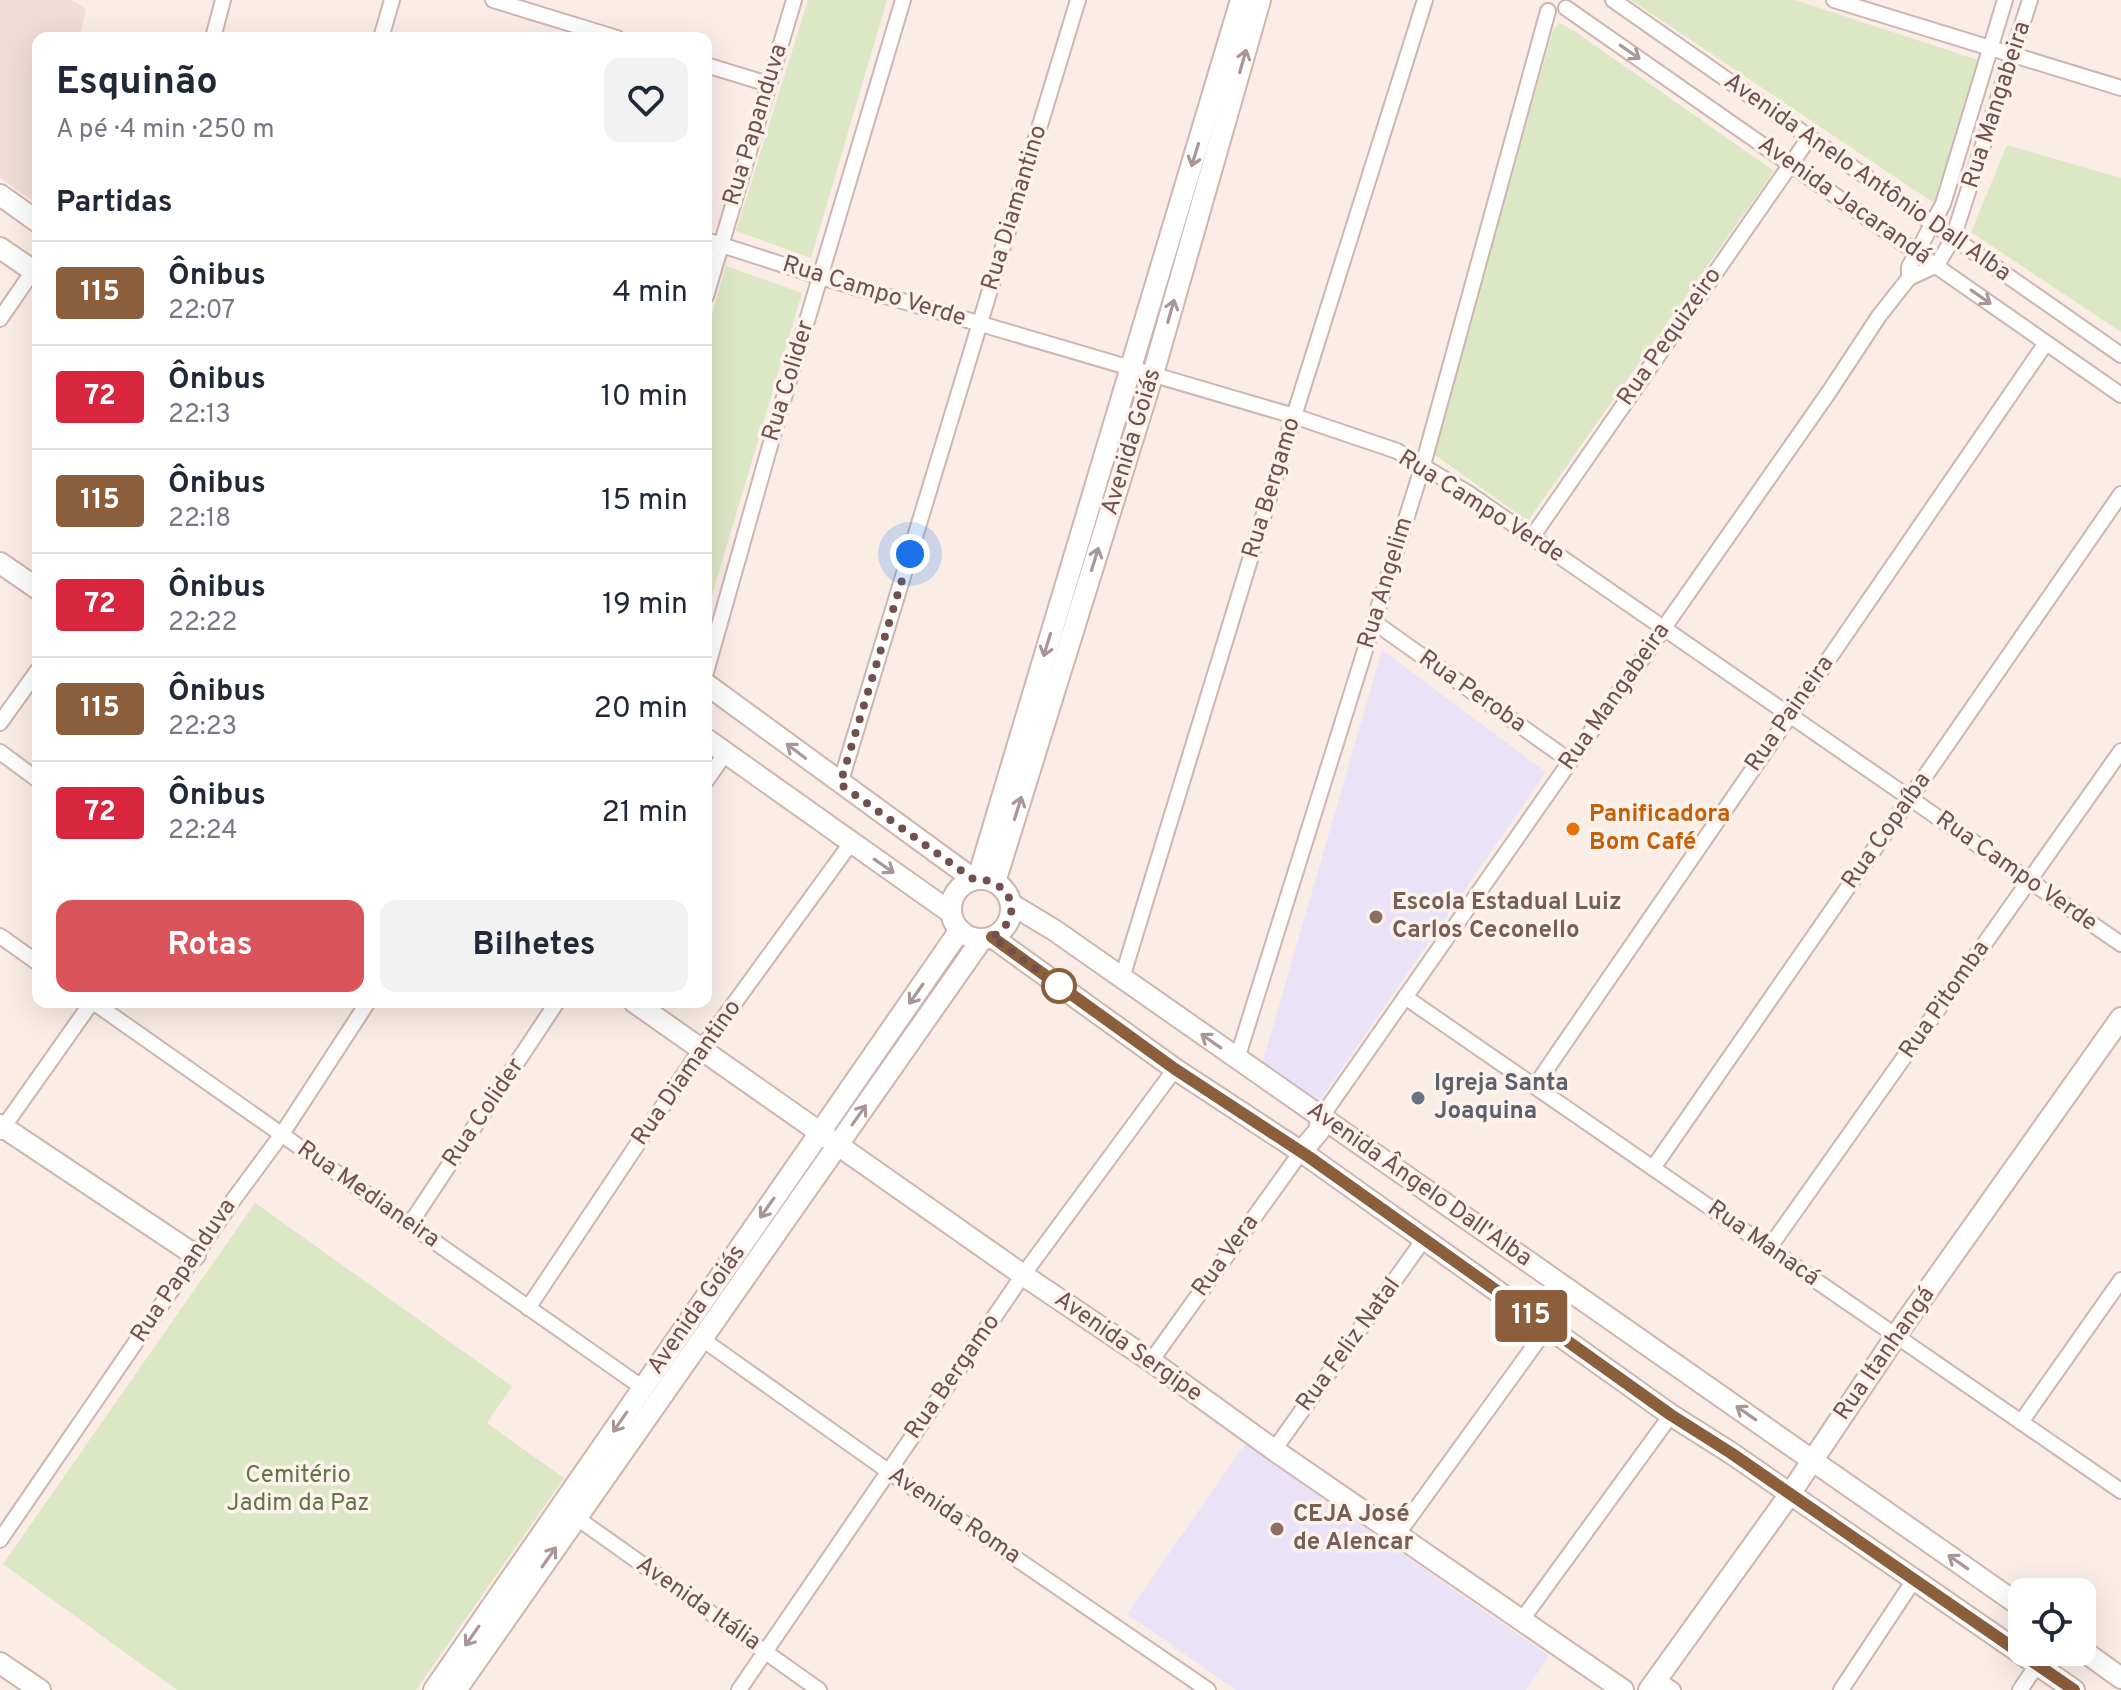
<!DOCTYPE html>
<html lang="pt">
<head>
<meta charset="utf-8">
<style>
  :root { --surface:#fff; --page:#f2f2f3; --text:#1f2937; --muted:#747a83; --line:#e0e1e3; --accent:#da555b }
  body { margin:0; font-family:Overpass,sans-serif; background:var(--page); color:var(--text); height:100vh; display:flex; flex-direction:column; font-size:30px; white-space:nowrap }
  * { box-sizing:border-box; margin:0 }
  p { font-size:26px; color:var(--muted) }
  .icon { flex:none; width:44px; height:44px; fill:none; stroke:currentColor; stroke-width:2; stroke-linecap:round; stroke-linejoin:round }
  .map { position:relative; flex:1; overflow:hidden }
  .sheet { position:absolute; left:32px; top:32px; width:680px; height:976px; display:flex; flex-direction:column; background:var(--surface); border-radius:16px; box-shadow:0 8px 32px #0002 }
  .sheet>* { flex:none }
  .badge { padding:0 16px; border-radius:6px; font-size:28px; line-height:52px }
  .controls { position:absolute; left:2008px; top:1578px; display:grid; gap:16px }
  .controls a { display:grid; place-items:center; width:88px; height:88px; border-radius:16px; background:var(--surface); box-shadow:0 8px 32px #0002; font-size:40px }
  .you { position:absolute; width:40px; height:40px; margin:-20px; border:6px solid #fff; border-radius:50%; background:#1a73e8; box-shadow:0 0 0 12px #1a73e833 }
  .map>.badge { position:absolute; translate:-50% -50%; box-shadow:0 0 0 4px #fff }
  h2 { padding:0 24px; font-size:30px; line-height:72px }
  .round { display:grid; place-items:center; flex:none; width:84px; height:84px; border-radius:16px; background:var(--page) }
  .overview { display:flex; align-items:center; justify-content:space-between; height:136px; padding:0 24px }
  h1 { font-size:38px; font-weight:700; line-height:60px }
  .primary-button { display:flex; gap:16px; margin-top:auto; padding:16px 24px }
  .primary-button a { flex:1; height:92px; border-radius:16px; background:var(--accent); color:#fff; font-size:32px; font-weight:700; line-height:92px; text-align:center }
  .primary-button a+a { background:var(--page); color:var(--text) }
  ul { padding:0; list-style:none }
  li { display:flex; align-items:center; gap:24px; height:104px; padding:0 24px; border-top:2px solid var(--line) }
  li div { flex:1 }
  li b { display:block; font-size:30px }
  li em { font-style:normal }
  li .badge { min-width:88px; font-weight:700; text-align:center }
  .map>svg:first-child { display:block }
  .residential { fill:#f1ddd5 }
  .education { fill:#eae3f7 }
  .green { fill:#dce7c6 }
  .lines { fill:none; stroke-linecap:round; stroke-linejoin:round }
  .street-casing { stroke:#cdb5b0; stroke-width:18 }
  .secondary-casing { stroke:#d0b4ae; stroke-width:24 }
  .street { stroke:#fff; stroke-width:14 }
  .secondary { stroke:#fff; stroke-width:20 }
  .oneway { stroke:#aa9694 }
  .line-casing { stroke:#fff; stroke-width:18 }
  .line { stroke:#8b5e3c; stroke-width:12 }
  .walk { stroke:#71504d; stroke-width:8; stroke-dasharray:0 14.4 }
  .food-dot { fill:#e8710a; stroke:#fdf2ec; stroke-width:3 }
  .education-dot { fill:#8d6e63; stroke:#fdf2ec; stroke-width:3 }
  .stop-dot { fill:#fff; stroke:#8b5e3c; stroke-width:4 }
  .worship-dot { fill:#6b7280; stroke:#fdf2ec; stroke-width:3 }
  .labels { text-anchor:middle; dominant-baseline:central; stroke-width:7; stroke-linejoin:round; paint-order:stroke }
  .street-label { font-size:24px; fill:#71504d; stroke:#fdf2ec }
  .food-label { font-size:24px; font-weight:bold; fill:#c56008; stroke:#fdf2ec; text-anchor:start }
  .education-label { font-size:24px; font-weight:bold; fill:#785e54; stroke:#fdf2ec; text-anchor:start }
  .worship-label { font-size:24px; font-weight:bold; fill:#5b616d; stroke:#fdf2ec; text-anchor:start }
  .park-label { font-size:24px; fill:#617646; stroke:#fdf2ec }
</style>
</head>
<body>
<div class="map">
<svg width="2121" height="1690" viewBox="0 0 2121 1690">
  <rect width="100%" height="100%" fill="#faede6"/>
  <polygon class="residential" points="0,0 72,0 86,9 79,38 38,38 38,204 0,178"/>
  <g class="education">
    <polygon points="1382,650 1546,772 1318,1103 1263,1061"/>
    <polygon points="1245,1444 1549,1656 1526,1690 1236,1690 1127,1614"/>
  </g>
  <g class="green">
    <polygon points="808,0 887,0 811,258 736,231"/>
    <polygon points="1631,0 1795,0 1981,61 1934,203"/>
    <polygon points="1559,23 1573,30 1774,171 1528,521 1432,453 1553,30"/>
    <polygon points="2007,145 2121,178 2121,332 1971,232"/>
    <polygon points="726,266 802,293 706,615 706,334"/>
    <polygon points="255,1203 512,1386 487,1423 564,1478 416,1690 177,1690 3,1564"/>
  </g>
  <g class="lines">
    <defs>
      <g id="street">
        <polyline points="493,0 617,38"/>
        <polyline points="1613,0 2121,355"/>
        <polyline points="1834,0 2121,88"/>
        <polyline points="1566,8 2121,395"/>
        <polyline points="213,38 223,0"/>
        <polyline points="381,38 392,0"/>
        <polyline points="706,65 768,84"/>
        <polyline points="706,240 821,277 1294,416 1397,451 1468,493 2121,944"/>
        <polyline points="1909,278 1937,265 1953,238 2030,0"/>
        <polyline points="1909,278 1909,267 1943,204 2005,0"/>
        <polyline points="706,296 794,0"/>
        <polyline points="0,319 33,271"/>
        <polyline points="1532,537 1809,138"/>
        <polyline points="1374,622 1570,761"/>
        <polyline points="706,672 777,421 903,0"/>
        <polyline points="0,723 38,670"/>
        <polyline points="0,752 38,780"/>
        <polyline points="706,781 725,754"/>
        <polyline points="840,784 1078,0"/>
        <polyline points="0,936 38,963"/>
        <polyline points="1122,978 1294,416 1425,0"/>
        <polyline points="1405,997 2121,1491"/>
        <polyline points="93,1002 643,1388"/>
        <polyline points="1237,1059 1423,465 1548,11"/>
        <polyline points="1535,1086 2046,343"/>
        <polyline points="1322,1116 1829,392 1879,316 1909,278"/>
        <polyline points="0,1132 92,1002"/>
        <polyline points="1653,1168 2121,494"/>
        <polyline points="410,1224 557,1002"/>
        <polyline points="1769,1248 2121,751"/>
        <polyline points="528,1308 701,1049 851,843"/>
        <polyline points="702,1339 888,1471 1208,1690"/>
        <polyline points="1151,1361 1301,1152"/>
        <polyline points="2021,1422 2121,1280"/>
        <polyline points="1274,1450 1424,1239"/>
        <polyline points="577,1518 819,1690"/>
        <polyline points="1397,1535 1547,1328"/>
        <polyline points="0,1540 234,1199 282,1134 368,1002"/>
        <polyline points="1521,1621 1671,1415"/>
        <polyline points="1657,1679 1673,1690"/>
        <polyline points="739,1690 1023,1275 1175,1069"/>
        <polyline points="1841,1690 1914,1580"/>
        <polyline points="2020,1690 2037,1665"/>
      </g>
      <g id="secondary">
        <polyline points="0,195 38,222"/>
        <polyline points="0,248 38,274"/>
        <polyline points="0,563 38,589"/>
        <polyline points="706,684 973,879"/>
        <polyline points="706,739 950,912"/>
        <polyline points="978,878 1241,0"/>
        <circle cx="981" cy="909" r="30"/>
        <polyline points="995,882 1153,374 1260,0"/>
        <polyline points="1011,904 1054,930 2022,1607"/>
        <polyline points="992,937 1175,1069 1309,1157 1671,1415 1731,1453 2074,1690"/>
        <polyline points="634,1002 1023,1275 1151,1361 1274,1450 1623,1690"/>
        <polyline points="0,1125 195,1255"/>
        <polyline points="1301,1152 1319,1131 1322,1116"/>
        <polyline points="2082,1650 2121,1678"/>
        <polyline points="0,1663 40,1690"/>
        <polyline points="434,1690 960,930"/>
        <polyline points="456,1690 982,939"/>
        <polyline points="1649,1690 1790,1494 1904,1324 2121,1018"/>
      </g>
    </defs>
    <use href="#street" class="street-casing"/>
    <use href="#secondary" class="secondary-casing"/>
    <use href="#street" class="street"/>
    <use href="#secondary" class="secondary"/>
  </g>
  <defs><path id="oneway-shaft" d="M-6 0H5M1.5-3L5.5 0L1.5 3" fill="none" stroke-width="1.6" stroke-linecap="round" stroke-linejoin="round" transform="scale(2)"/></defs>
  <g class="oneway">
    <use href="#oneway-shaft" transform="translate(1630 52) rotate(35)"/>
    <use href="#oneway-shaft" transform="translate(1243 61) rotate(-74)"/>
    <use href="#oneway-shaft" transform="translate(1195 155) rotate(107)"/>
    <use href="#oneway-shaft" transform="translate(1981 297) rotate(35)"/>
    <use href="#oneway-shaft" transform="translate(1171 311) rotate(-74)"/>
    <use href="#oneway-shaft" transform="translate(1095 559) rotate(-73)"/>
    <use href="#oneway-shaft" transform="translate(1047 645) rotate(107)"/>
    <use href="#oneway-shaft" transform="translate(796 751) rotate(-143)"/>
    <use href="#oneway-shaft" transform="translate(1018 808) rotate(-73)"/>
    <use href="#oneway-shaft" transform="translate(884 866) rotate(35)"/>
    <use href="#oneway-shaft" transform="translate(916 994) rotate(125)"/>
    <use href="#oneway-shaft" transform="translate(1211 1041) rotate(-145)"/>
    <use href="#oneway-shaft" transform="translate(859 1115) rotate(-55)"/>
    <use href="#oneway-shaft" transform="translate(767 1208) rotate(125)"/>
    <use href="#oneway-shaft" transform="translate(1746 1413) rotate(-145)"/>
    <use href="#oneway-shaft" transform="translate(620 1422) rotate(125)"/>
    <use href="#oneway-shaft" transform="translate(549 1557) rotate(-55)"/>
    <use href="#oneway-shaft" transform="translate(1958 1562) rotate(-145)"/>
    <use href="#oneway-shaft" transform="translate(472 1636) rotate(125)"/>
  </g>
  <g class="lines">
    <defs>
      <polyline id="line" points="992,937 1175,1069 1309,1157 1671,1415 1731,1453 2074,1690"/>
    </defs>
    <use href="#line" class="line-casing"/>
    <use href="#line" class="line"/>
    <path class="walk" d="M910 554 840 784 973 879C1011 878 1027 917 992 937L1059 986"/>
  </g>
  <circle class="food-dot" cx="1573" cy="829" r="8"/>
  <g class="education-dot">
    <circle cx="1376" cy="917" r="8"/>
    <circle cx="1277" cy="1529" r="8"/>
  </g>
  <circle class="stop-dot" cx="1059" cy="986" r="16"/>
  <circle class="worship-dot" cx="1418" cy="1098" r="8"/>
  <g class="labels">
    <g class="street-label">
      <text transform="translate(1997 105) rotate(-72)">Rua Mangabeira</text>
      <text transform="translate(756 125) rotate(-73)">Rua Papanduva</text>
      <text transform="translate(1867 178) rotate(35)">Avenida Anelo Antônio Dall Alba</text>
      <text transform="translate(1844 201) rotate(35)">Avenida Jacarandá</text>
      <text transform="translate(1015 208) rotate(-73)">Rua Diamantino</text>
      <text transform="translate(874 292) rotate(17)">Rua Campo Verde</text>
      <text transform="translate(1670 337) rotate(-55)">Rua Pequizeiro</text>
      <text transform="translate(789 381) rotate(-73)">Rua Colider</text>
      <text transform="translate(1132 442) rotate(-73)">Avenida Goiás</text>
      <text transform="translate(1272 488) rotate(-73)">Rua Bergamo</text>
      <text transform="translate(1481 507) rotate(32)">Rua Campo Verde</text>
      <text transform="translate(1386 583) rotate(-73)">Rua Angelim</text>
      <text transform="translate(1472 692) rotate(35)">Rua Peroba</text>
      <text transform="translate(1615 697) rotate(-55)">Rua Mangabeira</text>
      <text transform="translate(1790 714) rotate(-55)">Rua Paineira</text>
      <text transform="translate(1887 831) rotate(-55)">Rua Copaíba</text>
      <text transform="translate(2016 872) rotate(35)">Rua Campo Verde</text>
      <text transform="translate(1945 1000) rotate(-55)">Rua Pitomba</text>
      <text transform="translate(687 1073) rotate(-55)">Rua Diamantino</text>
      <text transform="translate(484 1113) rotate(-56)">Rua Colider</text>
      <text transform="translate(1419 1185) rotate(35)">Avenida Ângelo Dall'Alba</text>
      <text transform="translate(368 1195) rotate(35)">Rua Medianeira</text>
      <text transform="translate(1763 1244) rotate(35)">Rua Manacá</text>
      <text transform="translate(1226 1256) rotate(-54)">Rua Vera</text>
      <text transform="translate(184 1271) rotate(-56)">Rua Papanduva</text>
      <text transform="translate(697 1310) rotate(-55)">Avenida Goiás</text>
      <text transform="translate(1349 1345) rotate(-54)">Rua Feliz Natal</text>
      <text transform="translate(1128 1347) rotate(35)">Avenida Sergipe</text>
      <text transform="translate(1885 1354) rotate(-55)">Rua Itanhangá</text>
      <text transform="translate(953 1377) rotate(-55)">Rua Bergamo</text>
      <text transform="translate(954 1516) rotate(34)">Avenida Roma</text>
      <text transform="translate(698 1604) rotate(35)">Avenida Itália</text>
    </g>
    <g class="food-label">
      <text x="1589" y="815">Panificadora<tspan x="1589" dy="28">Bom Café</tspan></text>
    </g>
    <g class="education-label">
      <text x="1392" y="903">Escola Estadual Luiz<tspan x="1392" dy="28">Carlos Ceconello</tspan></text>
      <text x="1293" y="1515">CEJA José<tspan x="1293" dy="28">de Alencar</tspan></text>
    </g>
    <g class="worship-label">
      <text x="1434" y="1084">Igreja Santa<tspan x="1434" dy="28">Joaquina</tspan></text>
    </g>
    <g class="park-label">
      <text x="298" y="1476">Cemitério<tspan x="298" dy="28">Jadim da Paz</tspan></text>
    </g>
  </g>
</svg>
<div class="controls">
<a><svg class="icon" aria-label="locate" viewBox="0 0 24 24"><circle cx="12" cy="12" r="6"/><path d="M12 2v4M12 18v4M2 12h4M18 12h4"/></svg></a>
</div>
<div class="you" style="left:910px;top:554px"></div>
<b class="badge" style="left:1531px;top:1316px;background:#8b5e3c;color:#fff">115</b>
<section class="sheet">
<div class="overview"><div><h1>Esquinão</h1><p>A pé · 4 min · 250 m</p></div><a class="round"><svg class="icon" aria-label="heart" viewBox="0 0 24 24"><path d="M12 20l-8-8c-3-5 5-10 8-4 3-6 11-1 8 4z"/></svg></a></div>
<h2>Partidas</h2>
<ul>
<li><span class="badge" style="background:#8b5e3c;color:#fff">115</span><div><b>Ônibus</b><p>22:07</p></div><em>4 min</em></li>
<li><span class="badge" style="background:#d7263d;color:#fff">72</span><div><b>Ônibus</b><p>22:13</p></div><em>10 min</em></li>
<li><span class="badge" style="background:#8b5e3c;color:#fff">115</span><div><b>Ônibus</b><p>22:18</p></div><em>15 min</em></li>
<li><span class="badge" style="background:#d7263d;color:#fff">72</span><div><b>Ônibus</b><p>22:22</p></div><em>19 min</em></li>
<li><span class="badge" style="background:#8b5e3c;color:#fff">115</span><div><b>Ônibus</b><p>22:23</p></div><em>20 min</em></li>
<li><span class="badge" style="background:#d7263d;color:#fff">72</span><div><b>Ônibus</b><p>22:24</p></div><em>21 min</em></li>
</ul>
<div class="primary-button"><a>Rotas</a><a>Bilhetes</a></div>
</section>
</div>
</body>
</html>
